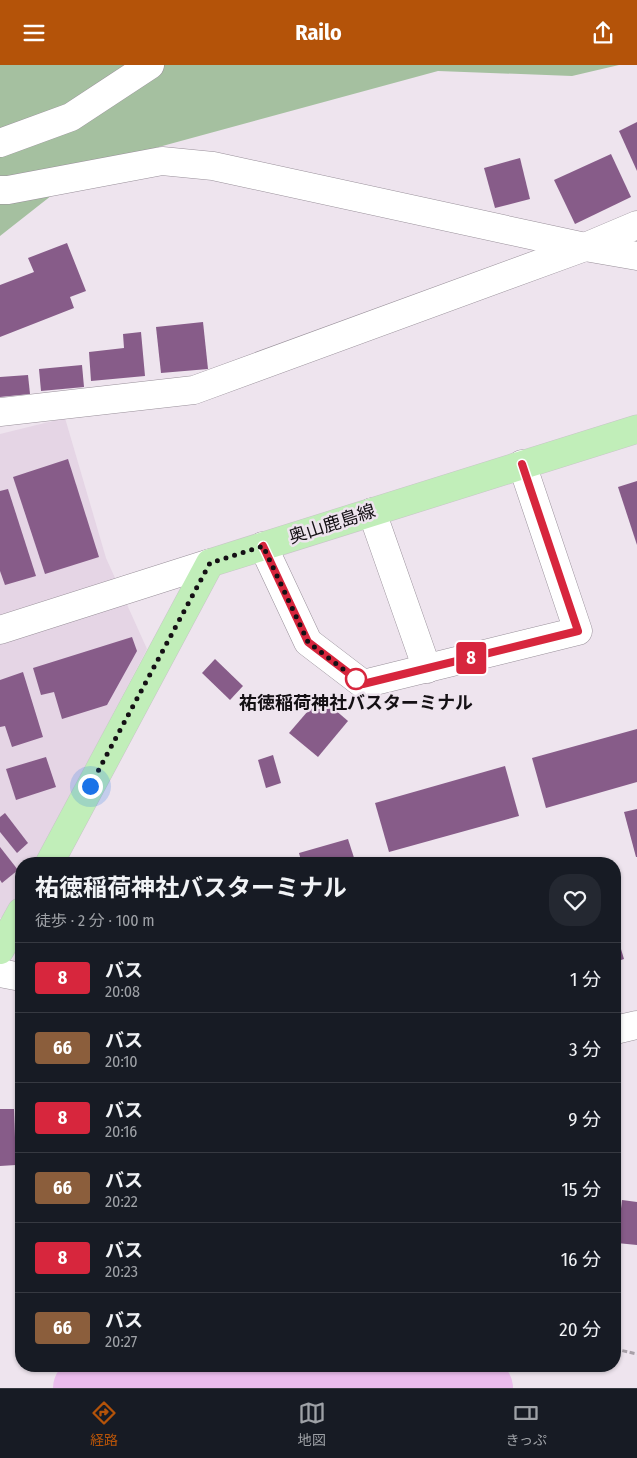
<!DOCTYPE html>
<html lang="ja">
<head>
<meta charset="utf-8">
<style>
  :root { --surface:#171b24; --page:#242831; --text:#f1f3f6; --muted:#9ea1a6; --line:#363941; --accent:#b45309 }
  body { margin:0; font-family:"Fira Sans Condensed","Noto Sans JP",sans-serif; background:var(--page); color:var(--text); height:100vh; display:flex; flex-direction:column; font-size:19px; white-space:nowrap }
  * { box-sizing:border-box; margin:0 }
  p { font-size:16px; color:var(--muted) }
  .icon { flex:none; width:28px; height:28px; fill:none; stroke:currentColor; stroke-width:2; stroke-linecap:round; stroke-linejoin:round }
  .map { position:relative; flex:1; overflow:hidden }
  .drawer { position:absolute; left:15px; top:792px; width:606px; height:515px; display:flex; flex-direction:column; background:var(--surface); border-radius:20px; box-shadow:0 1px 4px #0004 }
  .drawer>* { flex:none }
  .badge { padding:0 10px; border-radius:4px; font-size:18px; line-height:32px }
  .you { position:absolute; width:25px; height:25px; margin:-12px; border:4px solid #fff; border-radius:50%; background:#1a73e8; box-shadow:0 0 0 8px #1a73e833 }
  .map>.badge { position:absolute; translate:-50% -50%; box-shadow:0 0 0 2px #fff }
  .round { display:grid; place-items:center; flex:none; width:52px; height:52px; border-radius:20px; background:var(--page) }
  .summary { display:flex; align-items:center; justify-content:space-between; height:85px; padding:0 20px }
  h1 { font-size:24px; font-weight:700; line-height:38px }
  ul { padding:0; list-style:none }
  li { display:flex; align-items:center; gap:15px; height:70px; padding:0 20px; border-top:1px solid var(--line) }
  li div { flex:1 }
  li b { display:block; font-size:19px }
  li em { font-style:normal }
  li .badge { min-width:55px; font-weight:700; text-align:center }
  header { display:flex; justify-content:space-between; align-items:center; height:65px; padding:0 20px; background:var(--accent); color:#fff; font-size:22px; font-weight:700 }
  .tabs { display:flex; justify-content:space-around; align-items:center; height:70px; border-top:1px solid var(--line); background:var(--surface); font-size:14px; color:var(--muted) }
  .tabs a { display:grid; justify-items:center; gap:2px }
  .tabs .current { color:var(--accent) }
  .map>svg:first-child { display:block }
  .built { fill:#e5d5e5 }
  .green { fill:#a5c0a0 }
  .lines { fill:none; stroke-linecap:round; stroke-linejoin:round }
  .river { stroke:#ebbced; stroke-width:60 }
  .building { fill:#875c89 }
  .minor-casing { stroke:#99909a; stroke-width:29 }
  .major-casing { stroke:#c7c6c7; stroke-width:29 }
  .path { stroke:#a8a0a8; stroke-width:3; stroke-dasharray:5 2.5; stroke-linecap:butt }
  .minor { stroke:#fff; stroke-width:28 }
  .major { stroke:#c1eeb9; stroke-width:28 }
  .line-casing { stroke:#fff; stroke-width:11 }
  .line { stroke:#d7263d; stroke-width:8 }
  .walk { stroke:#141014; stroke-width:5; stroke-dasharray:0 9 }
  .stop-dot { fill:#fff; stroke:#d7263d; stroke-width:2.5 }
  .labels { text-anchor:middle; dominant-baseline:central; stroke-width:5; stroke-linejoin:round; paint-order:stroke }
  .street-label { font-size:18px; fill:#141014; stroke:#eee4ee }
  .stop-label { font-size:18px; font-weight:bold; fill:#141014; stroke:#eee4ee }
</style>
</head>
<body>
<header><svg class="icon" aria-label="menu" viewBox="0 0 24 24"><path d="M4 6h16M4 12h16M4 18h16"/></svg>Railo<svg class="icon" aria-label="share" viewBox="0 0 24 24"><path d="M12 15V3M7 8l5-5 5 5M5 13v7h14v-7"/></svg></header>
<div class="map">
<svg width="637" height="1323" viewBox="0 0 637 1323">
  <rect width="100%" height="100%" fill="#eee4ee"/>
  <polygon class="built" points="65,353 106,493 147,584 34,799 21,799 21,822 7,850 0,853 0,369"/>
  <polygon class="green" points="0,0 619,0 572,11 438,6 89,101 0,171"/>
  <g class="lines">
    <polyline class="river" points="83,1323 267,1307 453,1314 483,1323"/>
  </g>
  <g class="building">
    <polygon points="637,57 637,106 619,66"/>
    <polygon points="611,89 631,132 575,159 554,115"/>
    <polygon points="520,93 530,134 495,143 484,103"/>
    <polygon points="67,178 86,226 70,232 74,243 0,272 0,220 34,207 28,193"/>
    <polygon points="203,257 208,304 161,308 156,262"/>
    <polygon points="141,267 145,311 91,316 89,287 124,283 123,269"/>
    <polygon points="82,300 84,322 41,326 39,304"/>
    <polygon points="28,310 30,329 0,332 0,312"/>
    <polygon points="68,394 99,492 45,509 13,412"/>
    <polygon points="637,416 637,480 618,422"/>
    <polygon points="8,424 36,511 5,520 0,506 0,426"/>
    <polygon points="132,572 137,586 107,640 62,654 54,627 41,630 33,603"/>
    <polygon points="215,594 243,621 230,635 202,608"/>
    <polygon points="23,607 43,672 12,682 5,661 0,662 0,615"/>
    <polygon points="320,632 348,656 318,692 289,668"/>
    <polygon points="637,664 637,717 546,743 532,693"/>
    <polygon points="273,690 281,718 266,723 258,695"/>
    <polygon points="46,692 56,722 16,735 6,704"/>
    <polygon points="505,701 519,751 389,787 375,738"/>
    <polygon points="637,744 637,792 636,792 624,747"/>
    <polygon points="5,748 28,778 17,788 0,767 0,752"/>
    <polygon points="348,774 356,799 302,799 299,788"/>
    <polygon points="0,782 18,805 2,818 0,815"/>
    <polygon points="615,871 617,871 624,894 615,897"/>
    <polygon points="0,1044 14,1044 16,1100 0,1101"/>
    <polygon points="622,1135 637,1137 637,1180 617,1178"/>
  </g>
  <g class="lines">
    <defs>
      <g id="minor">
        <polyline points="0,78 71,52 150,0"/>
        <polyline points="0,125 8,125 162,96 213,101 585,182 637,191"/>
        <polyline points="0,347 194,325 585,182 637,160"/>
        <polyline points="372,447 427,604"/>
        <polyline points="263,481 308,577 363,619 578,566 522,399"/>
        <polyline points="0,565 210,498"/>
        <polyline points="0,908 21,912"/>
        <polyline points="615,965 637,960"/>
      </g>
      <g id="major">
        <polyline points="49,799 210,498 637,364"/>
        <polyline points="0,885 21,847"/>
      </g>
    </defs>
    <use href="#minor" class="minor-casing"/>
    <use href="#major" class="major-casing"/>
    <polyline class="path" points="615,1284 637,1289"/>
    <use href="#minor" class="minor"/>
    <use href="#major" class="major"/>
  </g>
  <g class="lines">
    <defs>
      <polyline id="line" points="263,481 308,577 363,619 578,566 522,399"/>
    </defs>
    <use href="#line" class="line-casing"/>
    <use href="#line" class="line"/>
    <polyline class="walk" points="90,721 210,498 263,481 308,577 356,614"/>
  </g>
  <circle class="stop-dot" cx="356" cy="614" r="10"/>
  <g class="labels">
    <g class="street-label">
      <text transform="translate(332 459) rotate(-18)">奥山鹿島線</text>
    </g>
    <g class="stop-label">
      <text x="356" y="638">祐徳稲荷神社バスターミナル</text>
    </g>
  </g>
</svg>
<div class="you" style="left:90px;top:721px"></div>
<b class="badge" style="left:471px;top:593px;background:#d7263d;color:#fff">8</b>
<section class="drawer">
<div class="summary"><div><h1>祐徳稲荷神社バスターミナル</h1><p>徒歩 · 2 分 · 100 m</p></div><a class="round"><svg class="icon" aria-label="heart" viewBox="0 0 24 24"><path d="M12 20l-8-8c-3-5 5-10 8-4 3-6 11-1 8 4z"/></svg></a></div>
<ul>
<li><span class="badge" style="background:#d7263d;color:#fff">8</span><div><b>バス</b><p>20:08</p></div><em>1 分</em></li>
<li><span class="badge" style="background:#8b5e3c;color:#fff">66</span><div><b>バス</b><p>20:10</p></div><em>3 分</em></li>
<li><span class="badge" style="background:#d7263d;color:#fff">8</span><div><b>バス</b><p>20:16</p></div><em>9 分</em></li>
<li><span class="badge" style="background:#8b5e3c;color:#fff">66</span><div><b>バス</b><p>20:22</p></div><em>15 分</em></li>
<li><span class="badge" style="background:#d7263d;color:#fff">8</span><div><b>バス</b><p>20:23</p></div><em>16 分</em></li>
<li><span class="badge" style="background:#8b5e3c;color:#fff">66</span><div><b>バス</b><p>20:27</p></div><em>20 分</em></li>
</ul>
</section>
</div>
<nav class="tabs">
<a class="current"><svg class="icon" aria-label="directions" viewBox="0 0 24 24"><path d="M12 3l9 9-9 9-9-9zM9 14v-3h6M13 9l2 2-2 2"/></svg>経路</a>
<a><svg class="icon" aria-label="map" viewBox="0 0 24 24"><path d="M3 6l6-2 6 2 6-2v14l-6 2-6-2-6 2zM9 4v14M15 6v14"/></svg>地図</a>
<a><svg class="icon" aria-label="tickets" viewBox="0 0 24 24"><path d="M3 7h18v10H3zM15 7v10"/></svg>きっぷ</a>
</nav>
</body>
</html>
